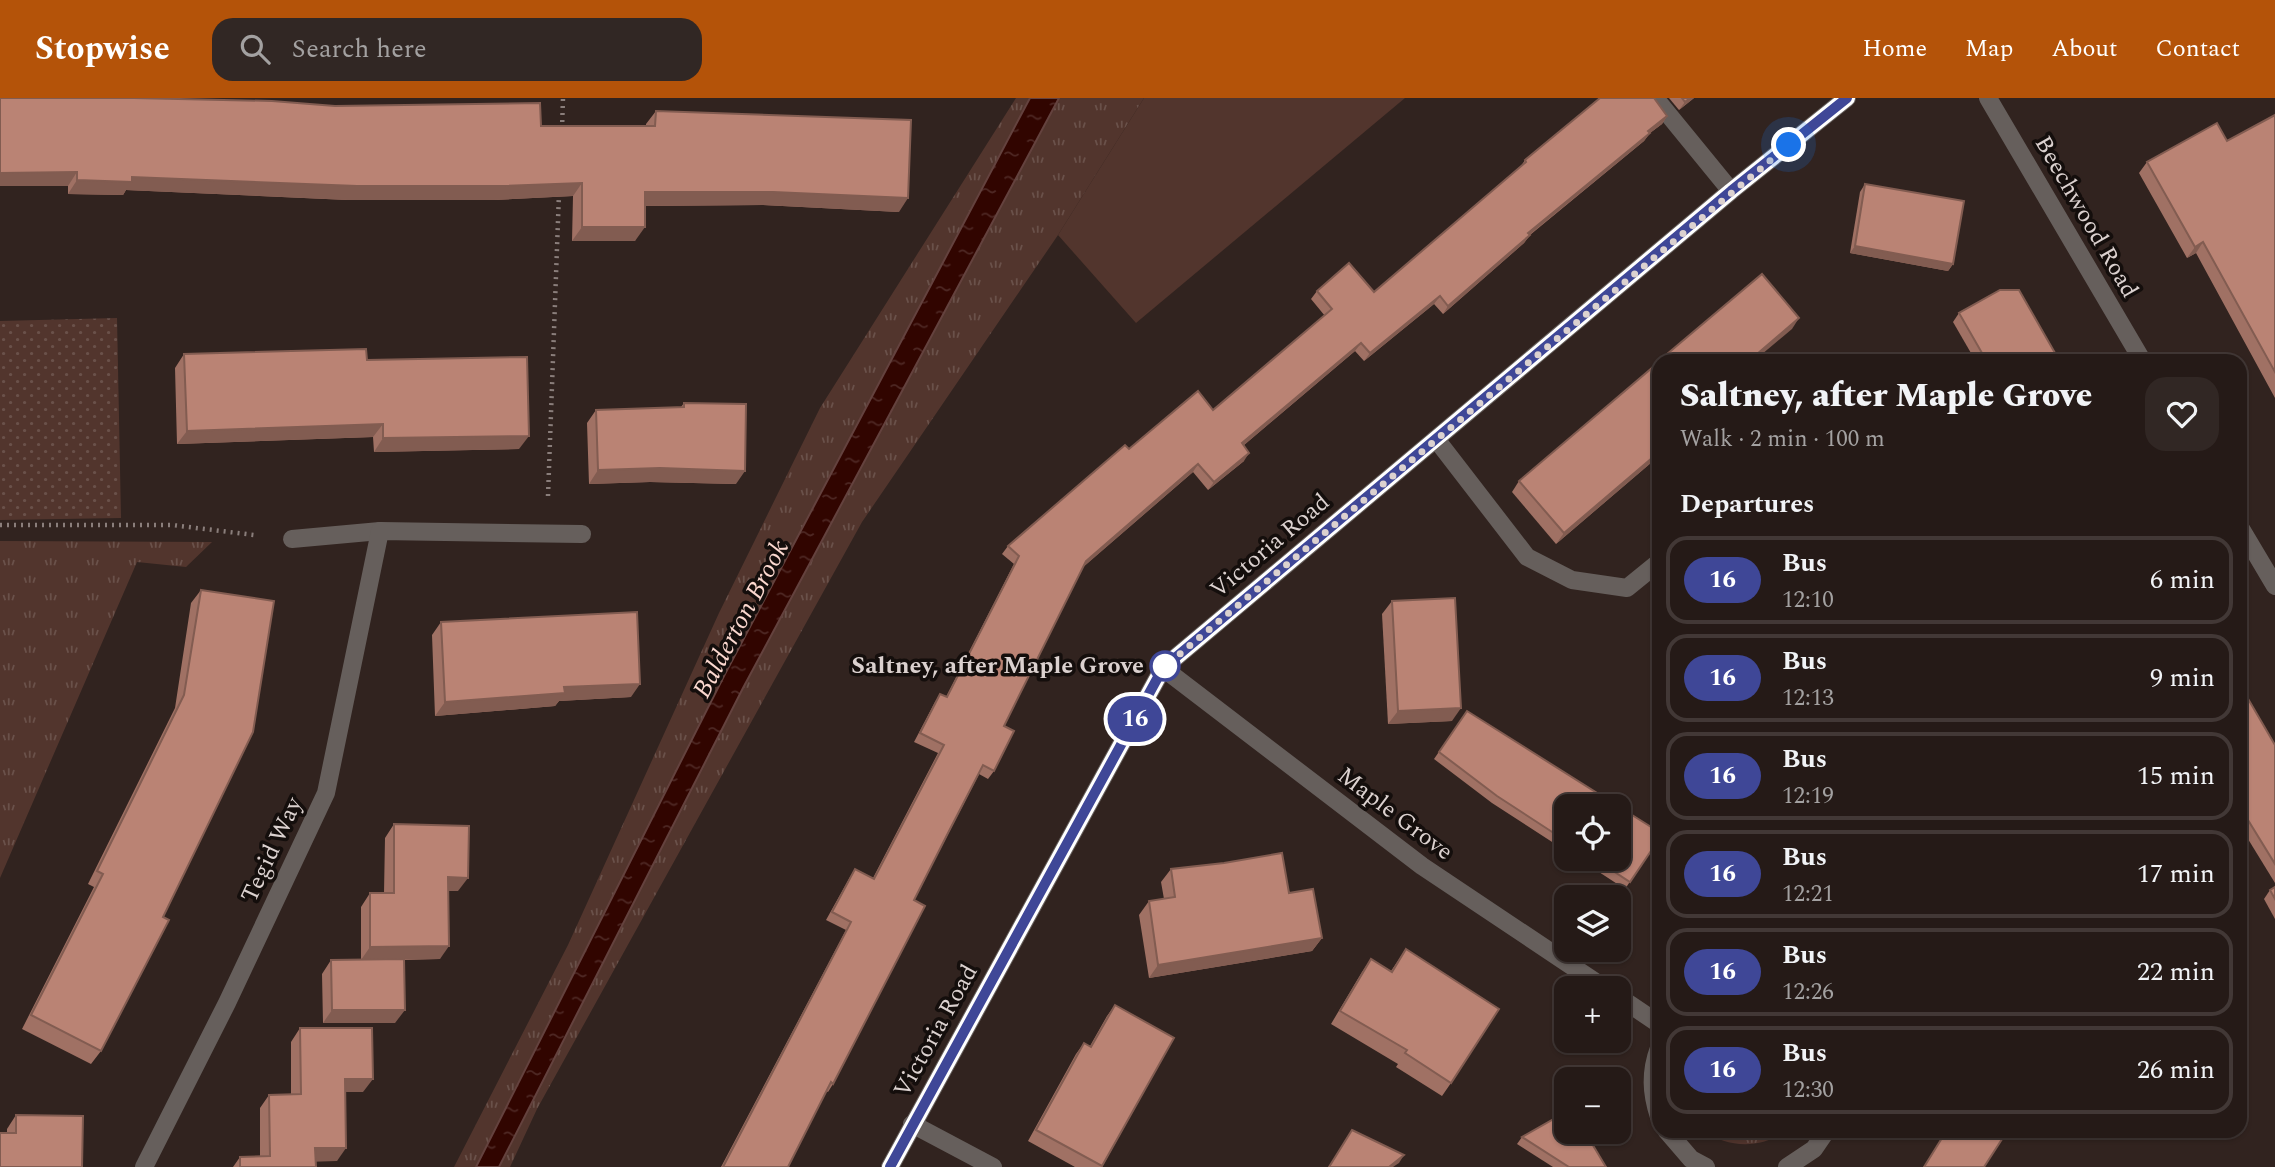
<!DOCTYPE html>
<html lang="en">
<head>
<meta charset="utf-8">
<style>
  :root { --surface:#251a17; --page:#312724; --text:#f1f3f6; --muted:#a3a1a1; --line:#423836; --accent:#b45309 }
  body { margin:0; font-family:Spectral,serif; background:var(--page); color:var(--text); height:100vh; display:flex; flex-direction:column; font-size:26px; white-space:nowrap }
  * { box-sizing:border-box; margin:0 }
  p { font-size:23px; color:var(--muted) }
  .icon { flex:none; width:38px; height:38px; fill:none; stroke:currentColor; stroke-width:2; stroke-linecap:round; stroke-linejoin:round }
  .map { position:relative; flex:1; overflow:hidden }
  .panel { position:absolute; left:1652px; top:256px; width:595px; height:784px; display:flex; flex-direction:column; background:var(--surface); border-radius:21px; box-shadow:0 2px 5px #0004,0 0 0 2px var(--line) }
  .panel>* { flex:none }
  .badge { padding:0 14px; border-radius:23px; font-size:24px; line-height:46px }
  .tools { position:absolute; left:1554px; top:696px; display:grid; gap:14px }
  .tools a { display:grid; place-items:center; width:77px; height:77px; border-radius:14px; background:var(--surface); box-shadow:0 2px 5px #0004,0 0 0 2px var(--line); font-size:35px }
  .you { position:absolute; width:35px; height:35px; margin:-18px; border:5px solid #fff; border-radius:50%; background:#1a73e8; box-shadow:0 0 0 10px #1a73e833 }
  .map>.badge { position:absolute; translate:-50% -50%; box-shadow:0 0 0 4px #fff }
  h2 { padding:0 28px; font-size:26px; line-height:63px }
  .round { display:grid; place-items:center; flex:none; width:74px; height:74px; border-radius:21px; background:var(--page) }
  .summary { display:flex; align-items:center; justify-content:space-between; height:119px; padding:0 28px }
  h1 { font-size:33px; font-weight:800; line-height:52px }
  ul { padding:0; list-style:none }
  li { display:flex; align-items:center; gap:21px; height:88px; margin:0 14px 10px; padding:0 14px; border:4px solid var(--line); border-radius:21px }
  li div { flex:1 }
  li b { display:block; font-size:26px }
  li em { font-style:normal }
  li .badge { min-width:77px; font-weight:700; text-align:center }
  header { display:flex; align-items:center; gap:42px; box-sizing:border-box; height:98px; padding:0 35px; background:var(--accent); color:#fff }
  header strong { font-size:33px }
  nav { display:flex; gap:38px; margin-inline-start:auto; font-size:24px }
  .search { width:490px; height:63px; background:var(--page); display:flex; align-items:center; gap:18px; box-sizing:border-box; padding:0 24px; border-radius:21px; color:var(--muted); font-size:26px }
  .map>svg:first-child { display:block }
  .grass { fill:url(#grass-tufts) }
  .park { fill:url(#park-dots) }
  .garden { fill:#52352d }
  .water { fill:url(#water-ripples); stroke:#64423e; stroke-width:2 }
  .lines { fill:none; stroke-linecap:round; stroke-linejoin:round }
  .path { stroke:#8a7e7b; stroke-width:4.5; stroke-dasharray:2 5; stroke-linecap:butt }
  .service { stroke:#665f5c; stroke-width:18 }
  .minor { stroke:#665f5c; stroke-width:18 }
  .wall { fill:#a07164 }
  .shaded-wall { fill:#825c51 }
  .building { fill:#ba8374; stroke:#825c51; stroke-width:2 }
  .line-casing { stroke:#fff; stroke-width:16 }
  .line { stroke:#3f4797; stroke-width:10 }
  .walk { stroke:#dbd1cf; stroke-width:7; stroke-dasharray:0 12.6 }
  .stop-dot { fill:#fff; stroke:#3f4797; stroke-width:3.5 }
  .labels { text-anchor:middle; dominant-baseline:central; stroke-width:7; stroke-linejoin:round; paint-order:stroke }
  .street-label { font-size:24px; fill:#dbd1cf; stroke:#140e0c }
  .stop-label { font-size:24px; font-weight:bold; fill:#dbd1cf; stroke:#140e0c; text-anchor:end }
  .water-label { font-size:26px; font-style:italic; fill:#fbd8cf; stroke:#140e0c }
</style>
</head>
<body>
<header>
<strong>Stopwise</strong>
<div class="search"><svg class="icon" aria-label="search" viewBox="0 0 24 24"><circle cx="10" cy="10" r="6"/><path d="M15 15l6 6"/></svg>Search here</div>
<nav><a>Home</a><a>Map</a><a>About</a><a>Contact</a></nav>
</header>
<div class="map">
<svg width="2275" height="1069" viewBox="0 0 2275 1069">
  <defs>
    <pattern id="grass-tufts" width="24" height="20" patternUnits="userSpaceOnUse" patternTransform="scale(1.75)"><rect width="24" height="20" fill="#52352d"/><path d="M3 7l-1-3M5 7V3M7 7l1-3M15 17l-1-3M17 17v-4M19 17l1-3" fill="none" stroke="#6a514a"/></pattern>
    <pattern id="park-dots" width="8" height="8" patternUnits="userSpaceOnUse" patternTransform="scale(1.75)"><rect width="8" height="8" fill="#52352d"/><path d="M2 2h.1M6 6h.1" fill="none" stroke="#6a514a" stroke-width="1.8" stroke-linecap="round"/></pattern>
    <pattern id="water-ripples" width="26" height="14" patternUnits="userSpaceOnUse" patternTransform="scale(1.75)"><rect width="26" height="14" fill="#310500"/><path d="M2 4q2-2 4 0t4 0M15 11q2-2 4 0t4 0" fill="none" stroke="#4e2824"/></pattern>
  </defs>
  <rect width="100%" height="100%" fill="#31231f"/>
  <g class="grass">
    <polygon points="1016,0 1030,0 725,576 476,1069 454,1069 568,847 719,515 820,310"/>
    <polygon points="1059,0 1144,0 1058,137 862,424 537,1011 510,1069 499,1069 743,590"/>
    <polygon points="0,443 212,444 186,469 137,464 0,780"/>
    <path d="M1704 1033H1783C1761 1052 1726 1049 1704 1033Z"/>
  </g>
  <polygon class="park" points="117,220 121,420 0,422 0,223"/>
  <polygon class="garden" points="1144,0 1405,0 1136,225 1058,137"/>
  <polygon class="water" points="1030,0 1059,0 743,590 499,1069 476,1069 725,576"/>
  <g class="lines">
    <g class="path">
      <polyline points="562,31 563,0"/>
      <polyline points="548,398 559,95"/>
      <polyline points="0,427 172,427 254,437"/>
    </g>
    <polyline class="service" points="1655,0 1731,93"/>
    <g class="minor">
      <polyline points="1988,0 2142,262"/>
      <polyline points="1436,341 1527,459 1572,482 1627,490 1659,464"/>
      <polyline points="2240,429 2275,488"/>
      <polyline points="292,441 380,433"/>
      <polyline points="1163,570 1422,768 1606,891"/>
      <polyline points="1619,899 1659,926"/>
      <path d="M1659 950C1650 974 1651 995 1659 1019"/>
      <polyline points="912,1026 993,1069"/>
      <polyline points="1666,1032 1691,1061 1706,1069"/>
      <polyline points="144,1069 227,905 326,695 380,433 582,436"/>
      <polyline points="890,1069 1163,570 1731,93 1847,0"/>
      <polyline points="1787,1069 1814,1051 1827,1032"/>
    </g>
  </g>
  <g class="wall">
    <polygon points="0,0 541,28 646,28 646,26 656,13 899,114 763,107 645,108 635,143 572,143 573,98 494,102 348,102 126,92 123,97 68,96 68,88 0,88"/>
    <polygon points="1669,0 1694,0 1679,12"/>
    <polygon points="2275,17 2275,300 2196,155 2187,160 2139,75 2147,64 2227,43"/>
    <polygon points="1667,18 1662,26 1650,35 1644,43 1530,137 1524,145 1443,216 1434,206 1364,263 1355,253 1244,347 1244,363 1208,392 1193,374 1083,469 1004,628 994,673 988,681 979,676 914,802 833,986 828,994 826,993 788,1069 721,1069 846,832 826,822 850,779 855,771 873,780 938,655 914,644 935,604 940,596 946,599 1014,466 1002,456 1008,448 1129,351 1213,312 1325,218 1311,201 1317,193 1374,194 1521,68 1525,62"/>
    <polygon points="1865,86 1953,166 1948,173 1850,155 1860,94"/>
    <polygon points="1959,215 2059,262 1975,262 1953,224"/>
    <polygon points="184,256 367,262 519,351 374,354 373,339 177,346 175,270"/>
    <polygon points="684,305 736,386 650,384 589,386 587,325 596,312 681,309"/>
    <polygon points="1659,358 1556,446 1512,394 1519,383"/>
    <polygon points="201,492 163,819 101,953 91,966 22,931 94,789 88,786 175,610 191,505"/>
    <polygon points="1392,503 1452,623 1388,626 1382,516"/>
    <polygon points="441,524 631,599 559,603 555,608 435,618 432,537"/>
    <polygon points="2240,587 2275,647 2275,785 2240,728"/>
    <polygon points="1467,613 1659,741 1625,791 1579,761 1619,761 1566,709 1566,753 1492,705 1434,661"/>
    <polygon points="394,726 458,793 448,793 440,861 404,862 395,925 323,925 322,876 331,862 361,862 361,809 370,795 384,795 385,740"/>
    <polygon points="1171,771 1289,795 1322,840 1312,853 1149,880 1139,817 1149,803 1164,801 1161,784"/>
    <polygon points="2275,789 2275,821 2264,801 2270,792"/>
    <polygon points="1406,851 1451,985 1442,998 1396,969 1398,966 1331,926 1362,874 1371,861 1391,873"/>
    <polygon points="1115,907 1174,940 1102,1069 1075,1069 1028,1043 1076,956 1084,945 1090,948 1107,918"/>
    <polygon points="300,930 363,994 345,994 337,1063 316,1063 316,1069 233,1069 240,1059 260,1058 260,1010 269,997 291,997 291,944"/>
    <polygon points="16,1017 82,1069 7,1035 7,1031"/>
    <polygon points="1522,1039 1606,1069 1553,1069 1517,1046"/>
  </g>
  <g class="shaded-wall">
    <polygon points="1690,0 1694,0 1679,12 1685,4"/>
    <polygon points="1667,18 1662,26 1650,35 1644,43 1522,143 1528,135"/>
    <polygon points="77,74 68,88 0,88 0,75"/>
    <polygon points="132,79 582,85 573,98 494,102 348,102 126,92 123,97 68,96 77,82"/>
    <polygon points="645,94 773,94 908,100 899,114 763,107 636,108"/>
    <polygon points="582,129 645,129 635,143 572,143"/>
    <polygon points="1530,137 1524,145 1443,216 1448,208"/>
    <polygon points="2203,144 2196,155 2187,160 2195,149"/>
    <polygon points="1855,148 1953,166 1948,173 1850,155"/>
    <polygon points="1440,198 1434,206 1364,263 1370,255"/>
    <polygon points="1799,220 1792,231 1755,262 1750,262"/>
    <polygon points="1361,245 1355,253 1237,353 1242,345"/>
    <polygon points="383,326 373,339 177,346 187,333"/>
    <polygon points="529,338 519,351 374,354 383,340"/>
    <polygon points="1659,354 1659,358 1556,446 1564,435"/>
    <polygon points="1249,355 1244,363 1208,392 1214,384"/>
    <polygon points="1198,366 1193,374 1081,471 1086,463"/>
    <polygon points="660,370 745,373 736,386 650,384 589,386 598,372"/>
    <polygon points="640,586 631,599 559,603 555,608 435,618 445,604 564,589"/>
    <polygon points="1461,610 1452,623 1388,626 1398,613"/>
    <polygon points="448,779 468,780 458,793 438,793"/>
    <polygon points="1322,840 1312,853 1149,880 1158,867"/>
    <polygon points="449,848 440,861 361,862 370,849"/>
    <polygon points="332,912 405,912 395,925 323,925"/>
    <polygon points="345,981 373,981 363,994 336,994"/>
    <polygon points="315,1050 346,1050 337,1063 306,1064"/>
    <polygon points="1404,1057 1399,1065 1393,1069 1389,1069"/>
  </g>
  <g class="building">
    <polygon points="0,0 134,0 272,3 335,8 540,5 541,28 655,28 656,13 911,22 908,100 773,94 645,94 645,129 582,129 582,85 504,88 357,88 132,79 132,84 77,82 77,74 0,75"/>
    <polygon points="1600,0 1654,0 1667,18 1648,33 1650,35 1528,135 1530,137 1448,208 1440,198 1370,255 1361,245 1242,345 1249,355 1214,384 1198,366 1086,463 1004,628 1014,633 994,673 983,667 948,735 914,802 925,808 833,986 831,984 788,1069 723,1069 851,824 832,814 855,771 874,781 944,647 920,635 940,596 947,599 1019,458 1008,448 1125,347 1129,351 1198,293 1213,312 1332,211 1317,193 1349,165 1374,194 1526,64 1525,62"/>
    <polygon points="1682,0 1690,0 1685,4"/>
    <polygon points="2275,17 2275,274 2203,144 2195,149 2147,64 2217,25 2227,43"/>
    <polygon points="1865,86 1964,103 1953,166 1855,148"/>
    <polygon points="1762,176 1799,220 1750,262 1660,262"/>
    <polygon points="2000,192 2019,192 2059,262 1986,262 1959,215"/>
    <polygon points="366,251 367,262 527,259 529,338 383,340 383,326 187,333 184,256"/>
    <polygon points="1659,264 1659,354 1564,435 1519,383"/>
    <polygon points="684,305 746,306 745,373 660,370 598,372 596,312 684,309"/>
    <polygon points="201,492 274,503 253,634 163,819 169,822 101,953 31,917 103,776 97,773 184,597"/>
    <polygon points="1455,500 1461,610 1398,613 1392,503"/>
    <polygon points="637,514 640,586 564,589 565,595 445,604 441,524"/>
    <polygon points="2240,587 2275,647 2275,766 2240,709"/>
    <polygon points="1467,613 1659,734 1659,741 1630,784 1595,761 1619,761 1619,709 1566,709 1566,743 1497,698 1439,654"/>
    <polygon points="394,726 469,728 468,780 448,779 449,848 370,849 370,795 394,795"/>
    <polygon points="1282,755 1289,795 1313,791 1322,840 1158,867 1149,803 1175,799 1171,771 1224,765"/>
    <polygon points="2275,789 2275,801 2270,792"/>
    <polygon points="1406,851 1499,911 1451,985 1405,955 1407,952 1340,913 1371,861 1392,874"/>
    <polygon points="404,861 405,912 332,912 331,862"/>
    <polygon points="1115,907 1174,940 1102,1068 1036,1032 1084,945 1091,949"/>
    <polygon points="300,930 372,930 373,981 345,981 346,1050 315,1050 316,1069 240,1069 240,1059 270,1058 269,997 301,996"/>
    <polygon points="1566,1014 1566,1034 1585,1034 1606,1069 1569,1069 1522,1039"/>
    <polygon points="16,1017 83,1018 82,1069 0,1069 0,1035 16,1035"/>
    <polygon points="1352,1032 1404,1057 1389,1069 1329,1069"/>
    <polygon points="1947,1032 1995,1032 2004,1038 1984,1069 1924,1069"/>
  </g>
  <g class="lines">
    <defs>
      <polyline id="line" points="890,1069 1163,570 1731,93 1847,0"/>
    </defs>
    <use href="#line" class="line-casing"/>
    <use href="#line" class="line"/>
    <polyline class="walk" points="1165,568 1163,570 1789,47"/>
  </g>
  <circle class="stop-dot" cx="1165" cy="568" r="14"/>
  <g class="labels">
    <g class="street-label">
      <text transform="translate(2086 119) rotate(60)">Beechwood Road</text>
      <text transform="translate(1270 448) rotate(-40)">Victoria Road</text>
      <text transform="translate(1395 716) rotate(37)">Maple Grove</text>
      <text transform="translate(272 752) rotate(-65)">Tegid Way</text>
      <text transform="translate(936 933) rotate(-61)">Victoria Road</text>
    </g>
    <g class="stop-label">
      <text x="1144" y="568">Saltney, after Maple Grove</text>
    </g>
    <g class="water-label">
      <text transform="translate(741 521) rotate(-62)">Balderton Brook</text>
    </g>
  </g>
</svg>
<div class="tools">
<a><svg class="icon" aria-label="locate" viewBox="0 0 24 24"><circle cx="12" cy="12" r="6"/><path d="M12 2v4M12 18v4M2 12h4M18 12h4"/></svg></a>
<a><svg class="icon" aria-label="layers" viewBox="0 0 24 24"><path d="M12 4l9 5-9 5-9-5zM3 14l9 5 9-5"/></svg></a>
<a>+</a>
<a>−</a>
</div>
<div class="you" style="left:1789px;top:47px"></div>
<b class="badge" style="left:1135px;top:621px;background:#3f4797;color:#fff">16</b>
<section class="panel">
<div class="summary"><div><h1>Saltney, after Maple Grove</h1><p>Walk · 2 min · 100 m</p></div><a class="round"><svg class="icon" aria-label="heart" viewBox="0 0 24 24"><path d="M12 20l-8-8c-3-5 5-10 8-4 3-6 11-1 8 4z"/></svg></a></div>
<h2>Departures</h2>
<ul>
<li><span class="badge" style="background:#3f4797;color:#fff">16</span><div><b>Bus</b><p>12:10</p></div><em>6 min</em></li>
<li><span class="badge" style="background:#3f4797;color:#fff">16</span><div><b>Bus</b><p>12:13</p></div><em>9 min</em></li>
<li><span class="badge" style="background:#3f4797;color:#fff">16</span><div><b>Bus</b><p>12:19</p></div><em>15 min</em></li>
<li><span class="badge" style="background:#3f4797;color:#fff">16</span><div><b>Bus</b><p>12:21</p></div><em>17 min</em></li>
<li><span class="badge" style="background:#3f4797;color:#fff">16</span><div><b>Bus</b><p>12:26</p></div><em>22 min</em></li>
<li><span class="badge" style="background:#3f4797;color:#fff">16</span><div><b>Bus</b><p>12:30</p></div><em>26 min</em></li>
</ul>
</section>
</div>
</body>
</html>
